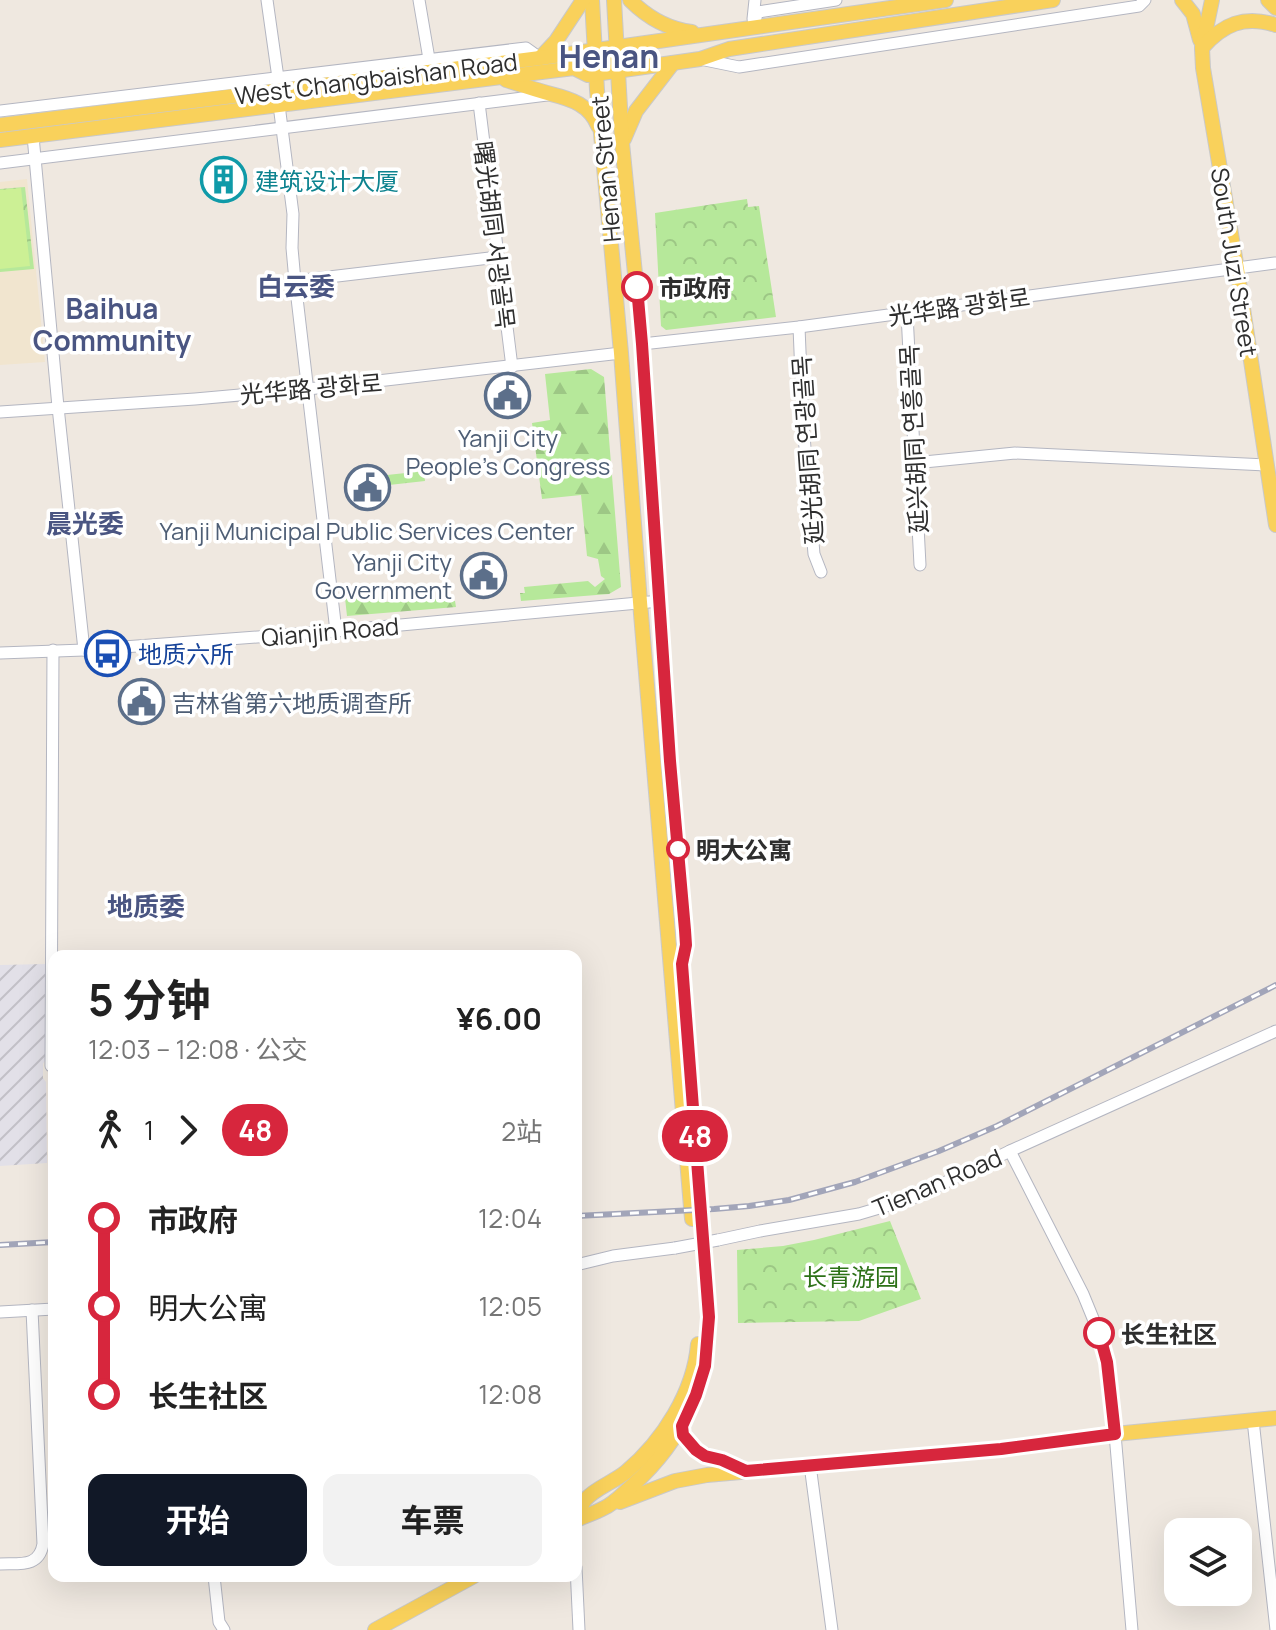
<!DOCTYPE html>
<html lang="zh">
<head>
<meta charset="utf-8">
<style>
  :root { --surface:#fff; --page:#f2f2f2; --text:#222; --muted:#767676; --accent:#111827 }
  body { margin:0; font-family:Manrope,"Noto Sans SC","Noto Sans KR",sans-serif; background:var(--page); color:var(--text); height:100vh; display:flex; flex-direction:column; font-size:30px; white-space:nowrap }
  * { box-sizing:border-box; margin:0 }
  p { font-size:26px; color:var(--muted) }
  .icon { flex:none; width:44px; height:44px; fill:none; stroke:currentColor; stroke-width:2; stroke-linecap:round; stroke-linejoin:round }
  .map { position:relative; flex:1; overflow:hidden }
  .panel { position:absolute; left:48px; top:950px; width:534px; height:632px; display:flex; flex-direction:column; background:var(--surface); border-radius:16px; box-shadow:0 8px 32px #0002 }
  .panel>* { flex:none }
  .badge { padding:0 16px; border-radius:26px; font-size:28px; line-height:52px }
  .buttons { position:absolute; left:1164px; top:1518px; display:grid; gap:16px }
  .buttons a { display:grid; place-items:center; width:88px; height:88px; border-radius:16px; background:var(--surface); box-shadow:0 8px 32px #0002; font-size:40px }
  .map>.badge { position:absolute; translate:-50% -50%; box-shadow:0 0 0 4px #fff }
  .legs { display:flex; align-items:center; gap:12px; height:88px; padding:0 40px; font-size:26px }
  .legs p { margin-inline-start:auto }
  .overview { display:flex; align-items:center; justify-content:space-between; height:136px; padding:0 40px }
  h1 { font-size:44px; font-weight:700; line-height:60px }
  .cta { display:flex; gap:16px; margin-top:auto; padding:16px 40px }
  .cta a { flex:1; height:92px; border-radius:16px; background:var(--accent); color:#fff; font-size:32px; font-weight:700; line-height:92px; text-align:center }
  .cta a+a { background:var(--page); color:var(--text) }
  ul { padding:0 40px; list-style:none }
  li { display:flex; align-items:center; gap:28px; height:88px; font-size:30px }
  li i { display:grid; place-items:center; width:12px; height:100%; margin:0 10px; background:currentColor }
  li i::after { content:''; width:20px; height:20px; margin:-10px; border:6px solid; border-radius:50%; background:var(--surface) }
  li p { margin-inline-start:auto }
  li:first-child i { background:linear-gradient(#0000 50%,currentColor 0) }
  li:last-child i { background:linear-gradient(currentColor 50%,#0000 0) }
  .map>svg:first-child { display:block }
  .industrial { fill:url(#industrial-furrows) }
  .education { fill:#f1e5cf }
  .forest { fill:url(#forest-firs) }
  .park { fill:url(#park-crowns) }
  .pitch { fill:#ccf095 }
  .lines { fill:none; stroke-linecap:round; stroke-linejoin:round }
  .minor-casing { stroke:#b4b6c1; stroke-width:13 }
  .major-casing { stroke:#c9c9c9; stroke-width:16 }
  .minor { stroke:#fff; stroke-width:11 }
  .major { stroke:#f9d15b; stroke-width:14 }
  .rail-casing { stroke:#a2a5b9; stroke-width:6 }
  .rail { stroke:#fff; stroke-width:3; stroke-dasharray:9; stroke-linecap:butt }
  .minor-bridge-casing { stroke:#b4b6c1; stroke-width:13; stroke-linecap:butt }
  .minor-bridge { stroke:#fff; stroke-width:11 }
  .line-1-casing { stroke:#fff; stroke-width:18 }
  .line-1 { stroke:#d7263d; stroke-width:12 }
  .stop-1-dot { fill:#fff; stroke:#d7263d; stroke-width:4 }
  .labels { text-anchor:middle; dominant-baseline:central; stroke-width:7; stroke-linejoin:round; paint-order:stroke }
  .street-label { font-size:24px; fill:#2e2e2e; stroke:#fff }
  .culture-label { font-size:24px; fill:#0d838f; stroke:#fff; text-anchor:start }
  .stop-label { font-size:24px; font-weight:bold; fill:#2e2e2e; stroke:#fff; text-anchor:start }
  .service-label { font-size:24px; fill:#4e5e75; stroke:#fff }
  .transit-label { font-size:24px; fill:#164399; stroke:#fff; text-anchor:start }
  .park-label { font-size:24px; fill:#2c7117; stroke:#fff }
  .neighbourhood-label { font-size:26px; font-weight:bold; fill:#4a5582; stroke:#fff }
  .quarter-label { font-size:28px; font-weight:bold; fill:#4a5582; stroke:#fff }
  .district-label { font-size:32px; font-weight:bold; fill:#4a5582; stroke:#fff }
</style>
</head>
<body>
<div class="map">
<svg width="1276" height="1630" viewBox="0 0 1276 1630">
  <defs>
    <pattern id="industrial-furrows" width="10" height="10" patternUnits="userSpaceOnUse" patternTransform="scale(2)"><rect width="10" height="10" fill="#e2e0e8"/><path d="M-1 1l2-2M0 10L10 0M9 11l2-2" fill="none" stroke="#c2c0c7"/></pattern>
    <pattern id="forest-firs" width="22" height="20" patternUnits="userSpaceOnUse" patternTransform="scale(2)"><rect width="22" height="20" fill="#b6e89a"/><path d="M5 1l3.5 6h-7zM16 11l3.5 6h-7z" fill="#9dc785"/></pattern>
    <pattern id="park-crowns" width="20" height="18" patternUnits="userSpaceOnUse" patternTransform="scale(2)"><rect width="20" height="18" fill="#b6e89a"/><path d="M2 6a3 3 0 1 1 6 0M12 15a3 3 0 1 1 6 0" fill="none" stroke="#9dc785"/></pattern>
  </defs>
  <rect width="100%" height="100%" fill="#efe8e0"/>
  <polygon class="industrial" points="46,964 46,1059 43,1064 43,1078 46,1082 47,1163 0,1166 0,965"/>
  <polygon class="education" points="27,179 45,362 0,365 0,182"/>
  <g class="forest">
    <polygon points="591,369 604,377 621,587 609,594 521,601 520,593 525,593 524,587 588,581 595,587 605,579 601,576 598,559 587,556 581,495 542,499 532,423 550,420 545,374"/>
    <polygon points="424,471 425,481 389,485 387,475"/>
    <polygon points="364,596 365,599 384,597 385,602 439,599 444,601 455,601 456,607 347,616 345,598"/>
  </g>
  <g class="park">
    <polygon points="25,187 34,269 0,272 0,189"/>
    <polygon points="747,199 748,207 759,206 776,317 666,330 661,326 655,213"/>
    <polygon points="890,1221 921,1299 859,1321 738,1323 737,1250 783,1246 814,1240"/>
  </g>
  <polygon class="pitch" points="21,188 30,266 0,269 0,190"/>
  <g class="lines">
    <defs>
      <g id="minor">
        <polyline points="267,0 279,85"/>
        <polyline points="419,0 429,59"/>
        <polyline points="753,19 755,0"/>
        <polyline points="752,28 758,12 836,0"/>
        <polyline points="700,59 739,67 1139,6 1145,0"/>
        <polyline points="479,103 512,367"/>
        <polyline points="279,105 293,214 292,248 295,281 336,631"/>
        <polyline points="0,111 526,48 540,58"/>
        <polyline points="33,136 58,407 84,650"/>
        <polyline points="0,163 547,95"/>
        <polyline points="295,281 498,257"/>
        <polyline points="907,314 920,565"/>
        <polyline points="799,327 803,424 814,554 821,572"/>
        <polyline points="642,344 799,327 1275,263"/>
        <polyline points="0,412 195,399 308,389 621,353"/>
        <polyline points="914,463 1015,453 1266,465"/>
        <polyline points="0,653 84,650 336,631 660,601"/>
        <polyline points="51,1066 53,650"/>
        <polyline points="1010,1151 1083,1294 1099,1333 1107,1362 1115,1434 1132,1630"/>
        <polyline points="718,1240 760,1231 859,1214 913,1198 1010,1151 1276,1031"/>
        <polyline points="576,1265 613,1256 675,1248"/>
        <polyline points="0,1312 54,1309"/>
        <polyline points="1253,1420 1276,1630"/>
        <polyline points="810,1465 832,1630"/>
        <path d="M0 1564C19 1563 39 1568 43 1544L32 1310"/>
        <polyline points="576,1567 579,1630"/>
        <polyline points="214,1576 219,1622 224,1630"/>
      </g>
      <g id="major">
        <polyline points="592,0 597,90 621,353 640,602 692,1219"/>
        <path d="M630 0C647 17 667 29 692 32"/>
        <polyline points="1182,0 1193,14 1200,40"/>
        <polyline points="1212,0 1202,48 1203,68 1237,269 1276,525"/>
        <polyline points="1268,0 1276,8"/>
        <path d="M1202 48C1223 24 1244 15 1276 25"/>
        <polyline points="540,58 556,41 583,0"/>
        <path d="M506 80C521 85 536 90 551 94 571 99 590 105 598 126"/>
        <polyline points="0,125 540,58 946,0"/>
        <polyline points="624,139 636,111 673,63"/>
        <polyline points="0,140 574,68 588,75 700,59 729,49 1053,0"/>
        <path d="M682 1426C685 1455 720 1459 742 1469"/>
        <polyline points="620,1502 675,1481 707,1475 1001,1449 1115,1434 1276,1418"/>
        <path d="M576 1517C579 1512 581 1505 585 1500 595 1488 614 1482 626 1472 663 1441 694 1392 698 1344"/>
        <path d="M576 1520C585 1516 595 1513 604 1508 615 1503 624 1492 633 1485 684 1439 707 1385 709 1317L682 964 686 945 685 930 670 761 642 344 622 143 614 0"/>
        <polyline points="375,1630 474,1576"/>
      </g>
    </defs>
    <use href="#minor" class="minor-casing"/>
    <use href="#major" class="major-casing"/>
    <use href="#minor" class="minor"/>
    <use href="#major" class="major"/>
    <defs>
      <g id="rail">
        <polyline points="576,1216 714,1209 749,1206 789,1200 855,1182 939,1151 997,1126 1276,985"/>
        <polyline points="0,1245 54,1242"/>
      </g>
    </defs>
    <use href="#rail" class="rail-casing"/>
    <use href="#rail" class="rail"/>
    <defs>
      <polyline id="minor-bridge" points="675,1248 718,1240"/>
    </defs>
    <use href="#minor-bridge" class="minor-bridge-casing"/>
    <use href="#minor-bridge" class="minor-bridge"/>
  </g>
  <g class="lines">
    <defs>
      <polyline id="line-1" points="637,287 642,344 670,761 685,930 686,945 682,964 709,1317 705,1366 696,1395 682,1426 683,1435 696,1450 705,1456 722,1460 746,1471 1001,1449 1115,1434 1107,1362 1099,1333"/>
    </defs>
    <use href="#line-1" class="line-1-casing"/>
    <use href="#line-1" class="line-1"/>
  </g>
  <defs>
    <symbol id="building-ring" viewBox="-11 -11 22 22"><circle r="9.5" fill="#fff" stroke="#0f9aa8" stroke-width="1.5"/><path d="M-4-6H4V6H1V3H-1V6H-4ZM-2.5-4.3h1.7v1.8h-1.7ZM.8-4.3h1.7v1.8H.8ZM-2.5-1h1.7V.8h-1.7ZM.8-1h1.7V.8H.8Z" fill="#0f9aa8"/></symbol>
    <symbol id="civic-ring" viewBox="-11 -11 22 22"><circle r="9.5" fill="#fff" stroke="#5c6f8a" stroke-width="1.5"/><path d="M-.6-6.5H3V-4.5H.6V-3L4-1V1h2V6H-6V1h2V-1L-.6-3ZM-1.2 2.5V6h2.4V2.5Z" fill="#5c6f8a"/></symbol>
    <symbol id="bus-ring" viewBox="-11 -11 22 22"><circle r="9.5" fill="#fff" stroke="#1a4fb4" stroke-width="1.5"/><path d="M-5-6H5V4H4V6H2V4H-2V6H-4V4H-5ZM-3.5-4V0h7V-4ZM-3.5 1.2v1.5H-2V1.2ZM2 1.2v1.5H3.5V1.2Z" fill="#1a4fb4"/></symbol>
  </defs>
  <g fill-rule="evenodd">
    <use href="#building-ring" x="198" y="154" width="51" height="51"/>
    <use href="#civic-ring" x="482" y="370" width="51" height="51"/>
    <use href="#civic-ring" x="342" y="462" width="51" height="51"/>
    <use href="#civic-ring" x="458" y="550" width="51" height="51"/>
    <use href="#bus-ring" x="82" y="628" width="51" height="51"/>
    <use href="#civic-ring" x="116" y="676" width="51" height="51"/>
  </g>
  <g class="stop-1-dot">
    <circle cx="637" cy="287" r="14"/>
    <circle cx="678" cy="849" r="10"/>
    <circle cx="1099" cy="1333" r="14"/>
  </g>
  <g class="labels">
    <g class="street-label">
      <text transform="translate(376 78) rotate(-7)">West Changbaishan Road</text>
      <text transform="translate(605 169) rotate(-95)">Henan Street</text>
      <text transform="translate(495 235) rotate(83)">曙光胡同 서광골목</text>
      <text transform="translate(1235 262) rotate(81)">South Juzi Street</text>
      <text transform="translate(959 306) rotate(-8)">光华路 광화로</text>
      <text transform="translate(311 388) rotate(-5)">光华路 광화로</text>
      <text transform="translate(913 439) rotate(-93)">延兴胡同 연흥골목</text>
      <text transform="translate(807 450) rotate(-94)">延光胡同 연광골목</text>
      <text transform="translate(330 631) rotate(-5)">Qianjin Road</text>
      <text transform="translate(937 1182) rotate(-23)">Tienan Road</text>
    </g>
    <g class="culture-label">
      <text x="255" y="180">建筑设计大厦</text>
    </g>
    <g class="stop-label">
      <text x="659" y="287">市政府</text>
      <text x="696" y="849">明大公寓</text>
      <text x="1121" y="1333">长生社区</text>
    </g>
    <g class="service-label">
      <text x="508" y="437">Yanji City<tspan x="508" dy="28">People's Congress</tspan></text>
      <text x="367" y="530">Yanji Municipal Public Services Center</text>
      <text x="452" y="561" text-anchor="end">Yanji City<tspan x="452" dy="28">Government</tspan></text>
      <text x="172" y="702" text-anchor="start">吉林省第六地质调查所</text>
    </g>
    <g class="transit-label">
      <text x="138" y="653">地质六所</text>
    </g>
    <g class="park-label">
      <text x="851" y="1276">长青游园</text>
    </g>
    <g class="neighbourhood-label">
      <text x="296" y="286">白云委</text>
      <text x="85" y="523">晨光委</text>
      <text x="146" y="906">地质委</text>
    </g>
    <g class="quarter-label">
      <text x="112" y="308">Baihua<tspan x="112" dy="32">Community</tspan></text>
    </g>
    <g class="district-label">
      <text x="609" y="56">Henan</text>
    </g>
  </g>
</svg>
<div class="buttons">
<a><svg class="icon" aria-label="layers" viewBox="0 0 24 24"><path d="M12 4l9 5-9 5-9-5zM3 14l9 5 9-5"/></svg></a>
</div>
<b class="badge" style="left:695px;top:1136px;background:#d7263d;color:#fff">48</b>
<section class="panel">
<div class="overview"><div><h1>5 分钟</h1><p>12:03 – 12:08 · 公交</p></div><b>¥6.00</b></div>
<div class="legs"><svg class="icon" aria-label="walk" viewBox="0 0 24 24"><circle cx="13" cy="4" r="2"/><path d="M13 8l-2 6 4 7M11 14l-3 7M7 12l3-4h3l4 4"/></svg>1<svg class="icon" aria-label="forward" viewBox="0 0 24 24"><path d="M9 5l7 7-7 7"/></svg><b class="badge" style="background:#d7263d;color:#fff">48</b><p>2站</p></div>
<ul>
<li><i style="color:#d7263d"></i><b>市政府</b><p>12:04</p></li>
<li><i style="color:#d7263d"></i><span>明大公寓</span><p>12:05</p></li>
<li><i style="color:#d7263d"></i><b>长生社区</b><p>12:08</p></li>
</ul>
<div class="cta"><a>开始</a><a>车票</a></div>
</section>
</div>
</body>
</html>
